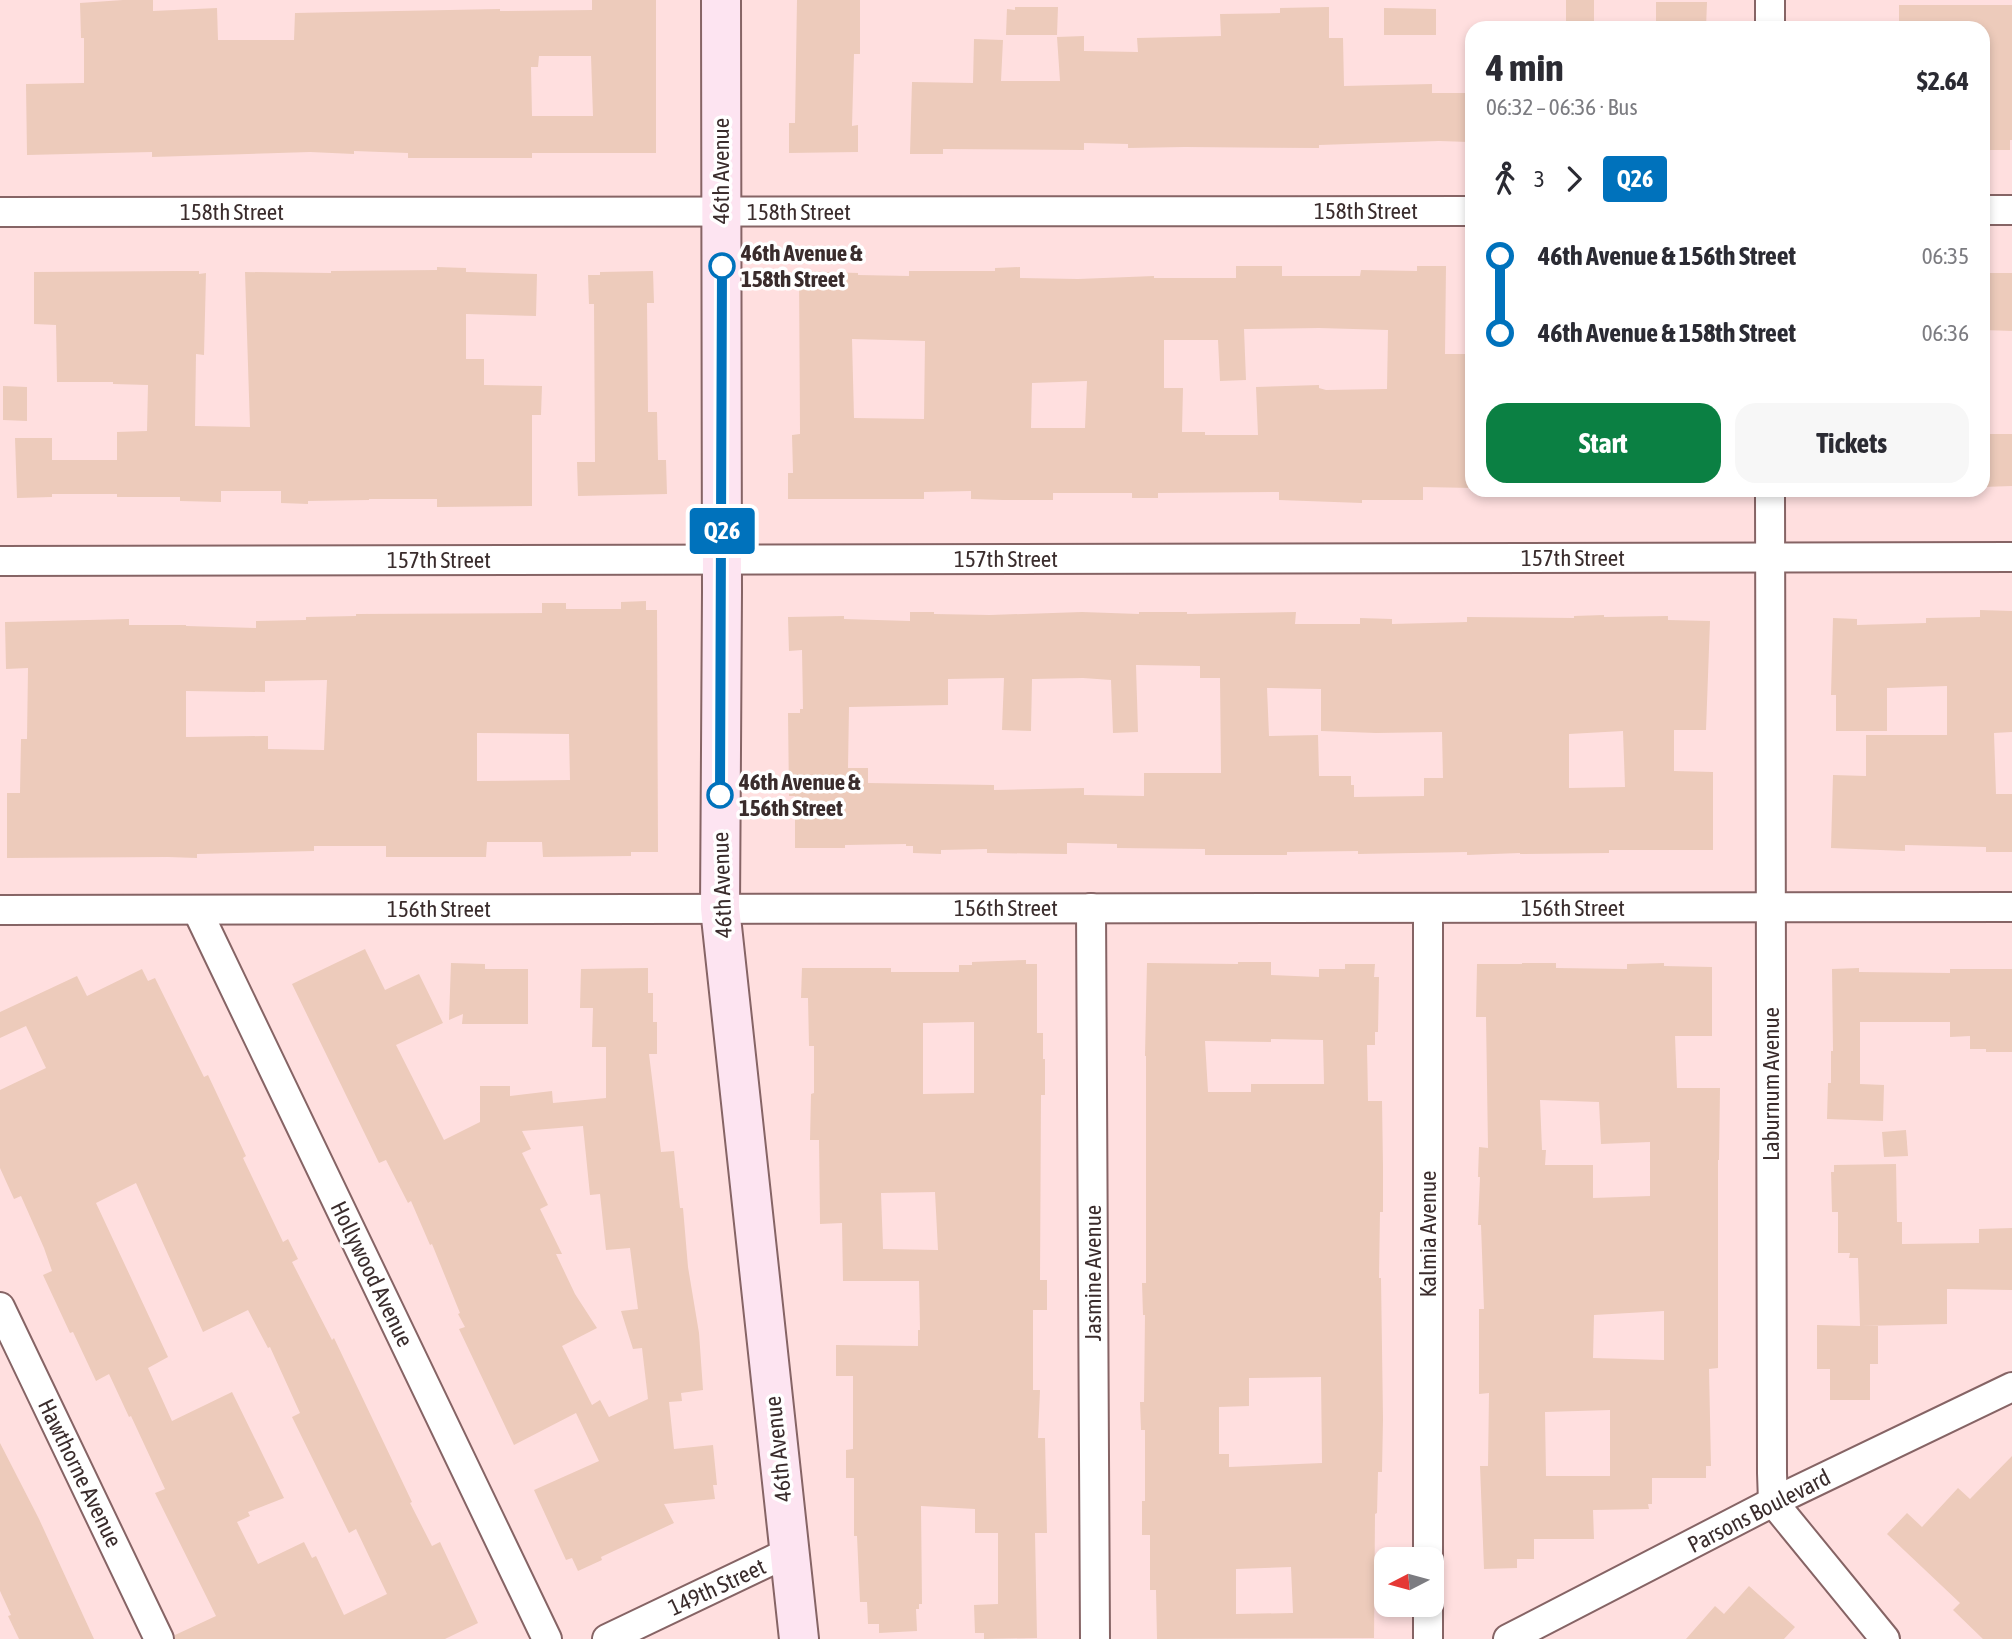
<!DOCTYPE html>
<html lang="en">
<head>
<meta charset="utf-8">
<style>
  :root { --surface:#fff; --page:#f7f7f7; --text:#2b2b33; --muted:#7c7c81; --accent:#0b8043 }
  body { margin:0; font-family:"Asap Condensed",sans-serif; background:var(--page); color:var(--text); height:100vh; display:flex; flex-direction:column; font-size:26px; white-space:nowrap }
  * { box-sizing:border-box; margin:0 }
  p { font-size:23px; color:var(--muted) }
  .icon { flex:none; width:38px; height:38px; fill:none; stroke:currentColor; stroke-width:2; stroke-linecap:round; stroke-linejoin:round }
  .map { position:relative; flex:1; overflow:hidden }
  .details { position:absolute; left:1465px; top:21px; width:525px; height:476px; display:flex; flex-direction:column; background:var(--surface); border-radius:21px; box-shadow:0 4px 10px #0003 }
  .details>* { flex:none }
  .badge { padding:0 14px; border-radius:5px; font-size:24px; line-height:46px }
  .needle { width:46px; rotate:264deg }
  .tools { position:absolute; left:1374px; top:1547px; display:grid; gap:14px }
  .tools a { display:grid; place-items:center; width:70px; height:70px; border-radius:14px; background:var(--surface); box-shadow:0 4px 10px #0003; font-size:35px }
  .map>.badge { position:absolute; translate:-50% -50%; box-shadow:0 0 0 4px #fff }
  .legs { display:flex; align-items:center; gap:10px; height:77px; padding:0 21px; font-size:23px }
  .legs p { margin-inline-start:auto }
  .overview { display:flex; align-items:center; justify-content:space-between; height:119px; padding:0 21px }
  h1 { font-size:38px; font-weight:700; line-height:52px }
  .button { display:flex; gap:14px; margin-top:auto; padding:14px 21px }
  .button a { flex:1; height:80px; border-radius:21px; background:var(--accent); color:#fff; font-size:28px; font-weight:700; line-height:80px; text-align:center }
  .button a+a { background:var(--page); color:var(--text) }
  ul { padding:0 21px; list-style:none }
  li { display:flex; align-items:center; gap:24px; height:77px; font-size:26px }
  li i { display:grid; place-items:center; width:10px; height:100%; margin:0 9px; background:currentColor }
  li i::after { content:''; width:18px; height:18px; margin:-9px; border:5px solid; border-radius:50%; background:var(--surface) }
  li p { margin-inline-start:auto }
  li:first-child i { background:linear-gradient(#0000 50%,currentColor 0) }
  li:last-child i { background:linear-gradient(currentColor 50%,#0000 0) }
  .map>svg:first-child { display:block }
  .building { fill:#edcbbb; fill-rule:evenodd }
  .lines { fill:none; stroke-linecap:round; stroke-linejoin:round }
  .street-casing { stroke:#866465; stroke-width:32 }
  .secondary-casing { stroke:#866465; stroke-width:42 }
  .street { stroke:#fff; stroke-width:28 }
  .secondary { stroke:#fde4f1; stroke-width:38 }
  .line-1-casing { stroke:#fff; stroke-width:16 }
  .line-1 { stroke:#0072bc; stroke-width:10 }
  .stop-1-dot { fill:#fff; stroke:#0072bc; stroke-width:3.5 }
  .labels { text-anchor:middle; dominant-baseline:central; stroke-width:7; stroke-linejoin:round; paint-order:stroke }
  .street-label { font-size:23px; fill:#3a2c2c; stroke:#fff }
  .stop-label { font-size:23px; font-weight:bold; fill:#3a2c2c; stroke:#fff; text-anchor:start }
</style>
</head>
<body>
<div class="map">
<svg width="2012" height="1639" viewBox="0 0 2012 1639">
  <rect width="100%" height="100%" fill="#ffdfdf"/>
  <g class="building">
    <path d="M123 0H153V11L217 8 218 40H294L295 13 500 9V11L592 10V0H656V153H532V158H408V153L354 151V154L310 152 152 157V152L27 155 26 84 84 83V38H81L80 3ZM539 56H591L593 116H532L531 67H538Z"/>
    <polygon points="797,0 860,0 860,54 854,54 852,126 858,125 858,152 789,153 789,123 795,123"/>
    <rect x="1566" y="0" width="28" height="28"/>
    <polygon points="1656,2 1707,2 1706,28 1656,28"/>
    <polygon points="1899,5 2012,5 2012,140 2010,140 2010,150 1983,150 1983,28 1899,28"/>
    <polygon points="1015,7 1058,7 1057,35 1006,35 1007,9 1015,10"/>
    <polygon points="1329,7 1329,38 1343,38 1344,86 1432,84 1432,93 1469,93 1469,142 1439,141 1319,145 1319,148 1185,147 1128,148 1128,144 1084,143 1084,150 943,149 943,154 910,154 912,82 973,83 974,39 1003,40 1001,81 1060,81 1057,37 1084,36 1084,51 1138,52 1137,38 1221,36 1220,14 1280,13 1280,8"/>
    <polygon points="1384,8 1436,9 1436,35 1384,35"/>
    <path d="M1236 266H1282V276H1360L1361 270 1417 271V266H1446L1445 354H1472V488L1423 487V500H1362V503L1279 500V492L1158 493V498H1132V493H1053V500H1003L971 499V491L924 492V499H788V473H793L792 435 800 434 799 271 858 273V275L909 276V271H995V268L1020 267V278L1078 279 1154 276V278H1236ZM1319 328 1388 330 1387 389 1326 390 1319 388V385L1256 387 1258 435H1205V432H1182L1183 388H1164V340H1218L1220 381 1246 380 1244 329ZM852 339 925 341 924 419 854 418ZM1087 381 1085 428H1031L1032 383Z"/>
    <polygon points="437,267 466,268 466,272 537,274 536,316 466,314 466,359 484,359 484,385 542,386 541,415 532,415 532,506 437,507 437,499 369,499 369,500 308,501 308,504 281,503 281,491 221,491 221,502 180,501 180,497 117,497 117,494 52,494 52,497 17,498 15,438 52,438 52,460 117,460 117,432 147,431 148,385 113,384 113,382 57,382 56,325 34,324 34,272 178,271 199,271 199,274 206,273 204,355 196,354 195,426 250,427 245,272 331,273 331,271 437,270"/>
    <polygon points="653,271 654,303 647,303 648,412 657,412 658,460 666,460 667,494 578,496 577,462 595,462 594,304 589,304 588,275 600,275 600,272"/>
    <polygon points="1985,273 2012,273 2012,331 1984,330"/>
    <polygon points="3,386 27,387 27,421 3,420"/>
    <polygon points="1983,434 2012,434 2012,486 1983,487"/>
    <path d="M646 601V610H657L658 852H631V856L543 857 542 842H487L486 857H386V846H314V851L197 854V858L168 857 7 858V793H20L21 739H27L28 668 6 669 5 622 129 619V625H186V626L256 628V621L306 620V617L356 616V614L542 613V603H566V609H621V602ZM327 680 324 750 268 749V736H265L186 737V691L265 692V681ZM477 733 569 734 570 780 477 781Z"/>
    <polygon points="1980,610 2012,611 2012,732 1994,733 1996,794 2012,794 2012,852 1986,852 1986,847 1905,845 1905,851 1831,848 1833,775 1866,776 1866,735 1947,735 1947,686 1887,688 1887,731 1836,731 1836,695 1831,695 1833,618 1857,619 1857,625 1926,623 1926,618 1980,617"/>
    <path d="M910 612H934V614L990 615 1082 612 1139 614V612H1187V614L1296 612 1295 624H1360V618L1392 619V624L1467 622V617L1574 618V616L1604 615V617L1668 616V620L1710 621 1706 730H1674V771L1713 772V850H1609V853L1520 854V853L1467 855V852L1358 854V851L1287 852V855H1205V849L1117 848V844L1067 843V854L987 853V849L941 850V854L913 853V846H906V844L845 845V848H795V796H789L788 713H800V709H803L802 650 789 651 788 617 844 616V619L910 621ZM1136 665 1200 666V678H1220L1221 773H1144V796L1084 795V788L994 790V785L868 783V768H848L849 707 948 705V679L1004 678 1002 730 1031 731 1032 679 1083 678 1111 680 1113 733 1138 732ZM1267 688 1321 689V731L1376 733 1442 732 1443 778H1424V796L1354 797V785H1351V776H1319L1318 735 1269 736ZM1623 731 1625 787 1569 788V734Z"/>
    <path d="M365 949 385 990 419 974 443 1023 396 1045 444 1140 480 1122V1086H510V1096L552 1091 553 1103 606 1098V1047H592L593 1008H580L581 969 648 968V993H653V1022H657V1054H649L661 1152 674 1151 680 1208H683L688 1267 699 1333 703 1390 681 1393 682 1401 669 1402 674 1449 713 1445 717 1485H713L715 1499 664 1504 674 1523 601 1557 602 1560 578 1571 572 1558 566 1560 534 1490 599 1461 576 1413 514 1445 459 1329 465 1327 458 1314 460 1313 432 1244 430 1245 411 1201 408 1203 386 1160 379 1163 292 984ZM583 1126 590 1195 600 1194 606 1250 630 1248 638 1309 621 1311 633 1349 642 1348 648 1399 609 1417 600 1400 592 1405 562 1346 597 1328 575 1294 556 1254H562L540 1209 548 1205 522 1153 531 1149 522 1131Z"/>
    <path d="M1026 960V964H1037V1033H1043V1059H1045V1095H1041L1040 1280H1047V1310H1033V1390H1040L1038 1438H1045L1047 1533H1035L1037 1638 984 1639V1633H975L974 1605 998 1604V1533H975V1509L921 1506 922 1604H919V1609H916L917 1631 879 1633V1624H868L867 1602H860L857 1536H854V1478H846V1450L853 1449V1376H836V1345L918 1346V1330H920L919 1281H843L842 1223 820 1224 819 1140H810L811 1094 814 1093V1046H809L808 998H801L802 968H891V972H959V965H972V962ZM974 1022V1093L923 1094V1023ZM935 1192 938 1250 883 1249 881 1193Z"/>
    <path d="M1238 962H1271V975L1319 977V969H1345V964H1375L1374 977H1379L1378 1032H1375V1045H1367L1368 1101H1382L1383 1167V1212H1380L1379 1278H1381L1383 1419 1382 1472H1378L1377 1513 1375 1514 1374 1638 1157 1639 1156 1590H1150V1535H1142V1501H1145V1430H1141L1140 1402H1144L1145 1315H1143L1142 1283H1146V1056H1145L1147 963 1238 964ZM1271 1039 1323 1040 1324 1084H1251V1092H1208L1205 1041 1271 1042ZM1321 1377 1322 1463 1229 1467V1454H1219V1407L1249 1406V1378ZM1291 1567 1293 1613 1236 1614V1569Z"/>
    <polygon points="451,963 485,964 485,969 528,969 528,1024 462,1024 463,1014 449,1020"/>
    <path d="M1522 963H1556V968L1627 969V964L1664 963V966L1712 967V1036H1675L1677 1088H1720L1719 1160H1718V1368L1709 1369 1711 1466H1706V1478H1652V1504H1648L1649 1509 1593 1510 1594 1539H1534V1559H1517V1568L1484 1569 1480 1466H1488L1489 1393 1479 1394V1309H1484L1481 1225H1478L1480 1177H1478L1479 1147 1488 1148 1486 1017H1476L1477 964H1522ZM1540 1100 1599 1102 1601 1144 1650 1142V1196L1593 1198V1165H1545L1546 1150H1542ZM1664 1311V1360L1593 1358 1594 1315ZM1610 1410V1476H1546L1545 1412Z"/>
    <polygon points="1859,968 1859,972 1950,973 1950,969 2012,969 2012,1052 1986,1052 1986,1049 1970,1049 1970,1036 1950,1037 1950,1022 1860,1022 1860,1084 1884,1085 1883,1121 1827,1119 1828,1083 1831,1083 1831,1051 1833,1051 1832,969"/>
    <path d="M142 969 148 981 155 978 204 1077 208 1075 246 1156 243 1158 283 1242 288 1239 298 1259 292 1262 332 1340 334 1338 412 1502 410 1503 432 1546 440 1542 478 1623 445 1639H175V1635L216 1616 155 1493 165 1489 131 1416 129 1417 109 1374 96 1381 73 1332 70 1333 43 1275 52 1271 44 1248 21 1196 14 1199 0 1168V1090L46 1068 26 1026 0 1038V1012L77 976 87 996ZM136 1183 203 1332 248 1310 268 1348 270 1347 300 1413 292 1417 349 1533 356 1529 387 1594 344 1615 316 1556 312 1558 304 1542 258 1564 237 1522 250 1516 248 1512 284 1498 232 1392 172 1421 148 1368 168 1357 96 1203Z"/>
    <polygon points="1906,1130 1908,1156 1884,1157 1882,1132"/>
    <polygon points="1896,1164 1897,1222 1902,1222 1902,1244 1979,1243 1979,1229 2012,1228 2012,1290 1947,1289 1947,1324 1862,1326 1878,1326 1878,1364 1870,1364 1870,1400 1830,1400 1830,1369 1817,1369 1817,1325 1860,1326 1858,1258 1849,1258 1850,1253 1838,1253 1838,1212 1832,1212 1831,1172 1834,1172 1834,1165"/>
    <polygon points="0,1443 39,1519 94,1639 19,1639 8,1616 11,1615 0,1591"/>
    <polygon points="2012,1456 2012,1639 1983,1639 1953,1610 1960,1603 1887,1534 1907,1513 1922,1527 1958,1488 1970,1499"/>
    <polygon points="1749,1586 1795,1627 1784,1639 1686,1639 1715,1606 1724,1614"/>
  </g>
  <g class="lines">
    <defs>
      <g id="street">
        <polyline points="1770,28 1770,0"/>
        <polyline points="1983,210 2012,210"/>
        <polyline points="0,212 1472,211"/>
        <polyline points="1770,490 1772,1473 1773,1502 1885,1639"/>
        <polyline points="0,561 2012,557"/>
        <polyline points="1091,908 1095,1639"/>
        <polyline points="1428,908 1428,1559"/>
        <polyline points="0,910 2012,907"/>
        <polyline points="197,910 547,1639"/>
        <polyline points="0,1307 159,1639"/>
        <polyline points="1428,1605 1428,1639"/>
        <polyline points="607,1639 789,1552"/>
        <polyline points="1508,1639 1773,1502 2012,1387"/>
      </g>
      <polyline id="secondary" points="721,0 722,592 720,908 799,1639"/>
    </defs>
    <use href="#street" class="street-casing"/>
    <use href="#secondary" class="secondary-casing"/>
    <use href="#street" class="street"/>
    <use href="#secondary" class="secondary"/>
  </g>
  <g class="lines">
    <defs>
      <polyline id="line-1" points="720,795 722,266"/>
    </defs>
    <use href="#line-1" class="line-1-casing"/>
    <use href="#line-1" class="line-1"/>
  </g>
  <g class="stop-1-dot">
    <circle cx="722" cy="266" r="12"/>
    <circle cx="720" cy="795" r="12"/>
  </g>
  <g class="labels">
    <g class="street-label">
      <text transform="translate(721 171) rotate(-90)">46th Avenue</text>
      <text x="1366" y="211">158th Street</text>
      <text x="232" y="212">158th Street</text>
      <text x="799" y="212">158th Street</text>
      <text x="1573" y="558">157th Street</text>
      <text x="1006" y="559">157th Street</text>
      <text x="439" y="560">157th Street</text>
      <text transform="translate(722 885) rotate(-92)">46th Avenue</text>
      <text x="1006" y="908">156th Street</text>
      <text x="1573" y="908">156th Street</text>
      <text x="439" y="909">156th Street</text>
      <text transform="translate(1771 1084) rotate(-90)">Laburnum Avenue</text>
      <text transform="translate(1428 1234) rotate(-90)">Kalmia Avenue</text>
      <text transform="translate(1093 1273) rotate(-90)">Jasmine Avenue</text>
      <text transform="translate(372 1274) rotate(64)">Hollywood Avenue</text>
      <text transform="translate(778 1449) rotate(-96)">46th Avenue</text>
      <text transform="translate(80 1473) rotate(64)">Hawthorne Avenue</text>
      <text transform="translate(1759 1511) rotate(-27)">Parsons Boulevard</text>
      <text transform="translate(717 1587) rotate(-25)">149th Street</text>
    </g>
    <g class="stop-label">
      <text x="741" y="253">46th Avenue &amp;<tspan x="741" dy="26">158th Street</tspan></text>
      <text x="739" y="782">46th Avenue &amp;<tspan x="739" dy="26">156th Street</tspan></text>
    </g>
  </g>
</svg>
<div class="tools">
<a><svg class="needle" viewBox="-14 -14 28 28"><path d="M0-13l5 13h-10z" fill="#e53935"/><path d="M0 13l5-13h-10z" fill="#7c7c81"/></svg></a>
</div>
<b class="badge" style="left:722px;top:531px;background:#0072bc;color:#fff">Q26</b>
<section class="details">
<div class="overview"><div><h1>4 min</h1><p>06:32 – 06:36 · Bus</p></div><b>$2.64</b></div>
<div class="legs"><svg class="icon" aria-label="walk" viewBox="0 0 24 24"><circle cx="13" cy="4" r="2"/><path d="M13 8l-2 6 4 7M11 14l-3 7M7 12l3-4h3l4 4"/></svg>3<svg class="icon" aria-label="forward" viewBox="0 0 24 24"><path d="M9 5l7 7-7 7"/></svg><b class="badge" style="background:#0072bc;color:#fff">Q26</b></div>
<ul>
<li><i style="color:#0072bc"></i><b>46th Avenue &amp; 156th Street</b><p>06:35</p></li>
<li><i style="color:#0072bc"></i><b>46th Avenue &amp; 158th Street</b><p>06:36</p></li>
</ul>
<div class="button"><a>Start</a><a>Tickets</a></div>
</section>
</div>
</body>
</html>
